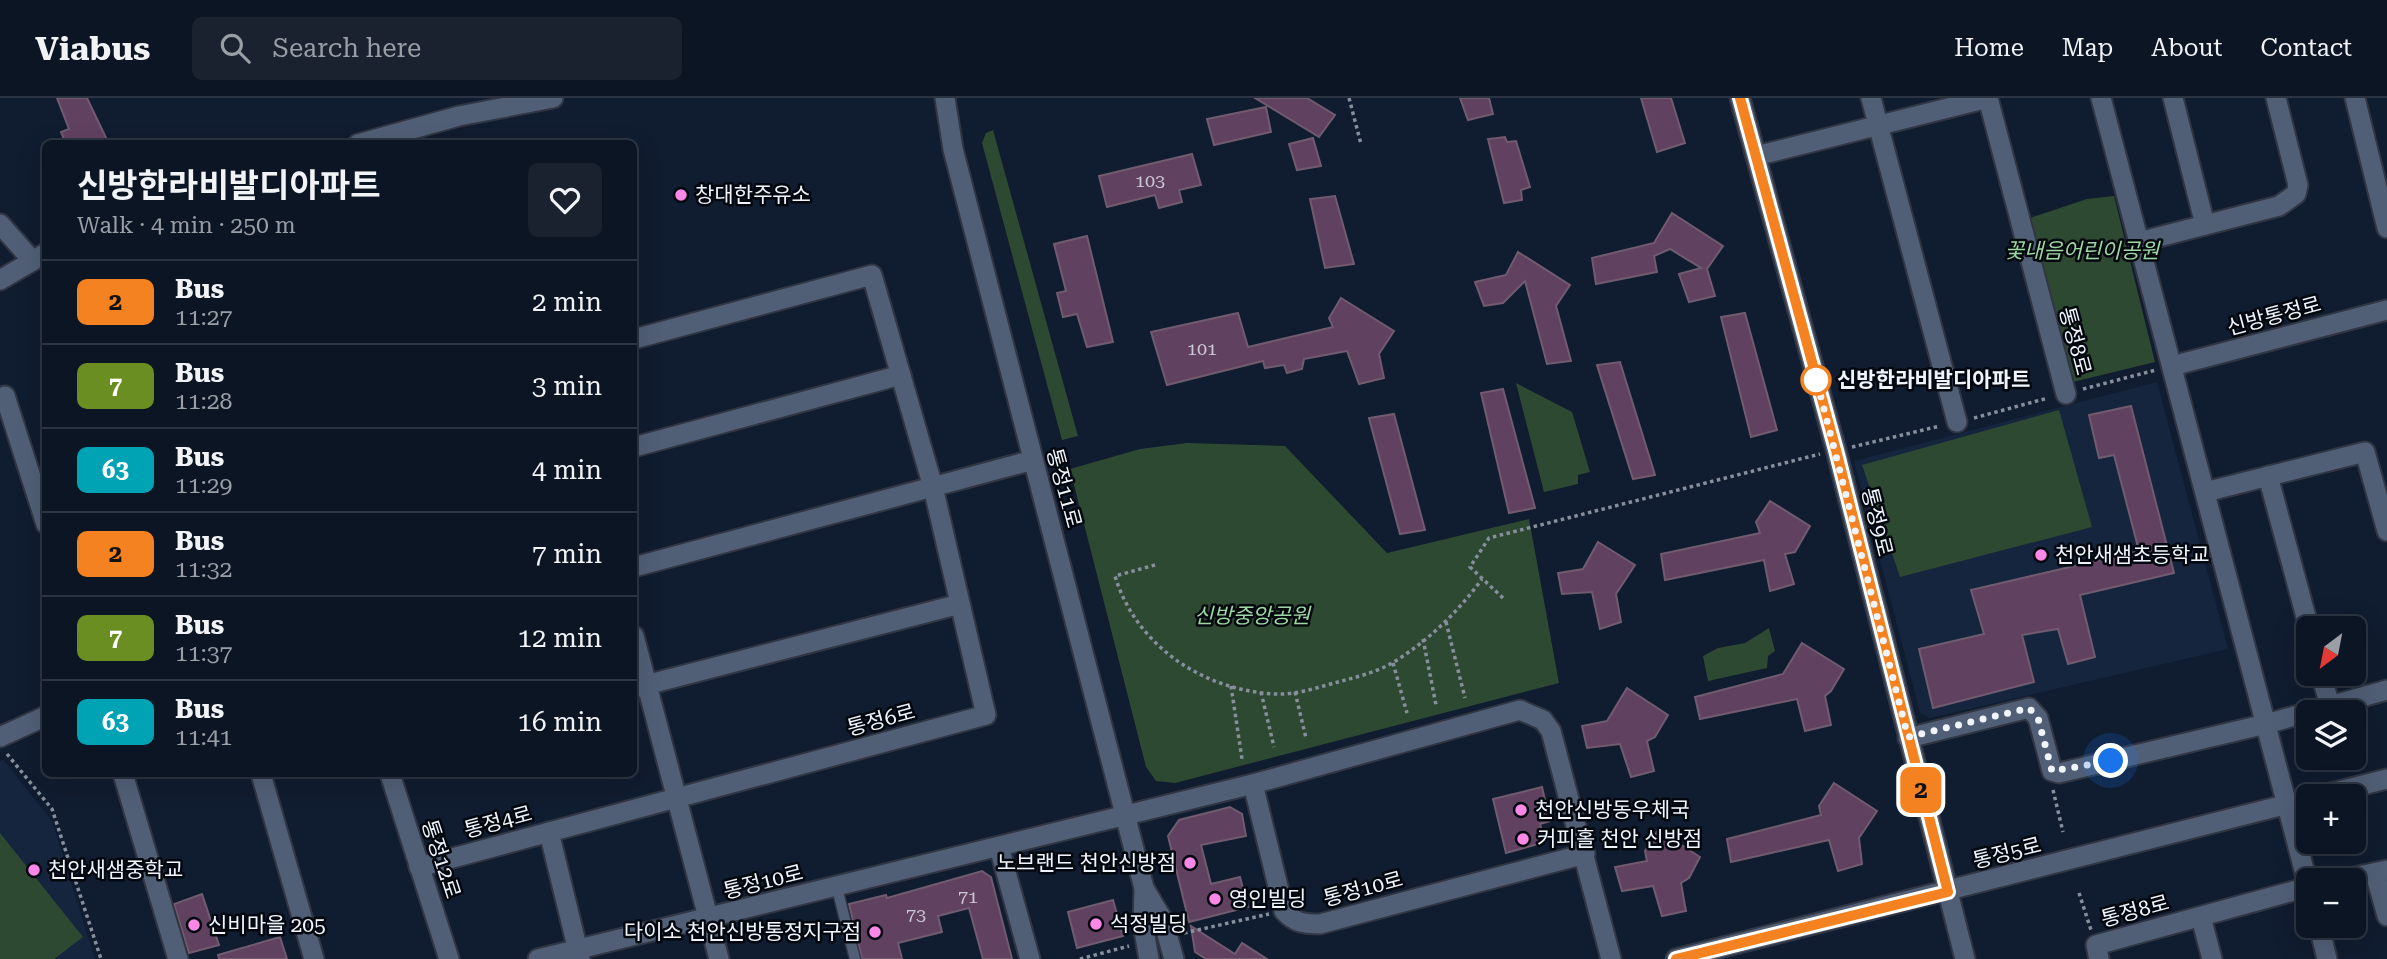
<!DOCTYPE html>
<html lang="en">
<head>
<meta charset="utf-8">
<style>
  :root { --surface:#0c1523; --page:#1a2230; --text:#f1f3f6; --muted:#9a9fa6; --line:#2c3441 }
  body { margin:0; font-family:"Roboto Serif","Noto Sans KR",serif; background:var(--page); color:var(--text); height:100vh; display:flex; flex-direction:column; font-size:26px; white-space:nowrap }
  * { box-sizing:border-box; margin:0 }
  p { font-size:23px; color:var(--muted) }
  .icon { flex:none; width:38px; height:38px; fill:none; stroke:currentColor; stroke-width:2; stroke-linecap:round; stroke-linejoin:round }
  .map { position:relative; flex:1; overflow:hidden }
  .details { position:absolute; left:42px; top:42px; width:595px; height:637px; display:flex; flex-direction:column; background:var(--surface); border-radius:10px; box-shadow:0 7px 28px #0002,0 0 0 2px var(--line) }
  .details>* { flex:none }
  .badge { padding:0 14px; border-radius:10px; font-size:24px; line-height:46px }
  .needle { width:46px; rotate:212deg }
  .buttons { position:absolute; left:2296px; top:518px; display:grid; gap:14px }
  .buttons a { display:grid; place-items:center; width:70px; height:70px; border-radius:10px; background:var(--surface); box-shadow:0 7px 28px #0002,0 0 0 2px var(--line); font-size:35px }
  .you { position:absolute; width:35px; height:35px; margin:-18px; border:5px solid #fff; border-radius:50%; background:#1a73e8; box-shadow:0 0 0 10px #1a73e833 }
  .map>.badge { position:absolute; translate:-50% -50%; box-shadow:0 0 0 4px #fff }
  .round { display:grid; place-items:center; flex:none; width:74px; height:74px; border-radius:10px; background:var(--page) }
  .overview { display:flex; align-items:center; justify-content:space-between; height:119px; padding:0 35px }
  h1 { font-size:33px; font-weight:700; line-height:52px }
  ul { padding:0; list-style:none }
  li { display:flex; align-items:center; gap:21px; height:84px; padding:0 35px; border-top:2px solid var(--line) }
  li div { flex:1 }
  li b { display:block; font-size:26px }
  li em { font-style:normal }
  li .badge { min-width:77px; font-weight:700; text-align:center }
  header { display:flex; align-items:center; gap:42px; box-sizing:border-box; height:98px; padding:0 35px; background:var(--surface); border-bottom:2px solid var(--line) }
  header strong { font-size:33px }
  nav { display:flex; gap:38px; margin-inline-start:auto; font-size:24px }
  .search { width:490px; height:63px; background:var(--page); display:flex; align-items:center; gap:18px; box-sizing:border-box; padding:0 24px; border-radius:10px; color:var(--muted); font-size:26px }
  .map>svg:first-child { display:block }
  .built { fill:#15253d }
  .green { fill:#2e4932 }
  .building { fill:#614160; stroke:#705b6f; stroke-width:2 }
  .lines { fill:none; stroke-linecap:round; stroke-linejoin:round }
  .service-casing { stroke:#313644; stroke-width:13 }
  .minor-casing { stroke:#313644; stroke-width:23 }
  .tertiary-casing { stroke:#313644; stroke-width:23 }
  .path { stroke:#878f9c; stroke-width:3.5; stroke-dasharray:3.5 3.5; stroke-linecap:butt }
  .service { stroke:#515f76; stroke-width:10 }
  .minor { stroke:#515f76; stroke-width:19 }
  .tertiary { stroke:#515f76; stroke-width:19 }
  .line-casing { stroke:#fff; stroke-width:16 }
  .line { stroke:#f58220; stroke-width:10 }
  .walk { stroke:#f0f5fd; stroke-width:7; stroke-dasharray:0 12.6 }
  .poi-dot { fill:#fb87e6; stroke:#03070e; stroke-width:2.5 }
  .stop-dot { fill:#fff; stroke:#f58220; stroke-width:3.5 }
  .labels { text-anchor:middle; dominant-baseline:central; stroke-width:5; stroke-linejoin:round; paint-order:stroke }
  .number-label { font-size:18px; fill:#ccc8d6 }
  .poi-label { font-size:21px; fill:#f0f5fd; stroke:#03070e; text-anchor:start }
  .park-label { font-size:21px; font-style:italic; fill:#9dd7a3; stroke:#03070e }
  .street-label { font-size:21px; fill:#f0f5fd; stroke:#03070e }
  .stop-label { font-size:21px; font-weight:bold; fill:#f0f5fd; stroke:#03070e; text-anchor:start }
</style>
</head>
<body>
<header>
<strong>Viabus</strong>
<div class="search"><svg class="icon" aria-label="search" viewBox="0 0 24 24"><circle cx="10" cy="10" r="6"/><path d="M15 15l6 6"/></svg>Search here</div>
<nav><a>Home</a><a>Map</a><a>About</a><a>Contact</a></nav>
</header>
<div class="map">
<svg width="2387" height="861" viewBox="0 0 2387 861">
  <rect width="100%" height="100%" fill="#101c2f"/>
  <g class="built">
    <polygon points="2157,284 2228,551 1930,620 1920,615 1854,363"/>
    <polygon points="3,661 52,723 95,861 0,861 0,664"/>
  </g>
  <g class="green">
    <polygon points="993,32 1078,338 1062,342 982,45 986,35"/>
    <polygon points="2114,98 2155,264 2073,284 2027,121 2087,101"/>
    <polygon points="1516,285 1572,314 1590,374 1578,377 1578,386 1544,394"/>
    <polygon points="2059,312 2092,429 1900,479 1862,367"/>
    <polygon points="1187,345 1285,348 1387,455 1529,421 1559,585 1175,685 1156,683 1146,669 1070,371 1140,351"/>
    <polygon points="1769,530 1775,553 1768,558 1767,570 1708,583 1703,558 1718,550 1745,545"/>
    <polygon points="0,735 83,839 54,861 0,861"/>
  </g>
  <g class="building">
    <polygon points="57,0 87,0 109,46 66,46 61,34 69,31"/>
    <polygon points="1255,0 1307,0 1335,17 1319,39"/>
    <polygon points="1460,0 1489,0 1493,16 1468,22"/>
    <polygon points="1641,0 1671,0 1685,45 1657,54"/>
    <polygon points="1266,9 1271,34 1214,47 1207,21"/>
    <polygon points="1505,39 1507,44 1516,43 1530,89 1521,92 1522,102 1504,105 1488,41"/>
    <polygon points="1313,40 1321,68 1297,72 1289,46"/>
    <polygon points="1192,56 1201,87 1179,92 1182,104 1159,110 1155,97 1107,109 1099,78"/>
    <polygon points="1335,98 1354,166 1325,170 1310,101"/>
    <polygon points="1672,115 1723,148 1707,171 1715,198 1689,204 1679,176 1701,170 1670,151 1654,158 1657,174 1596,186 1592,160 1654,145"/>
    <polygon points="1087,138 1113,244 1087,249 1077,216 1063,219 1057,195 1066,193 1054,146"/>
    <polygon points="1518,154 1570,187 1556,208 1571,263 1547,266 1525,183 1503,205 1484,208 1475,184 1506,177"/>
    <polygon points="1341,200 1394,233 1379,256 1384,280 1359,286 1347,253 1304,261 1302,271 1287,275 1284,267 1265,270 1263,263 1167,287 1151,234 1238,215 1248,249 1333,229 1329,220"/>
    <polygon points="1745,215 1777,332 1751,339 1721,219"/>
    <polygon points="1620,264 1655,377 1633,381 1597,267"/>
    <polygon points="1503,291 1535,410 1509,415 1481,295"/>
    <polygon points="2131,308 2174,475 2080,497 2095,559 2068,566 2058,531 2022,537 2034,584 1933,610 1919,551 1984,536 1971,492 2139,453 2114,357 2099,360 2089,317"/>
    <polygon points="1394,316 1425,432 1400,436 1369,320"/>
    <polygon points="1770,403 1810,428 1795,454 1785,456 1794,486 1770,493 1764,462 1665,482 1661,456 1760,435 1756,424"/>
    <polygon points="1598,444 1635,467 1616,496 1621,524 1600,531 1592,494 1562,496 1558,475 1583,471"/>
    <polygon points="1802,545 1844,571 1831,593 1825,598 1831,627 1805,633 1797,601 1700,621 1695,599 1783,576"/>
    <polygon points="1627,590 1668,617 1655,639 1647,643 1654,673 1631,679 1620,646 1587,650 1582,628 1607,623"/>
    <polygon points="1834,685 1877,713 1859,740 1862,766 1838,773 1829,742 1731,764 1727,741 1821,717 1819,708"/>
    <polygon points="1542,689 1550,723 1540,726 1545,744 1506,755 1493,701"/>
    <polygon points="1230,709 1242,716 1246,738 1201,747 1211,786 1240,779 1248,809 1189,824 1168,738 1179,722"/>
    <polygon points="1658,732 1700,759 1689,780 1681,785 1686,813 1662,818 1653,788 1622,793 1615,769 1647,763 1645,753"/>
    <polygon points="982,773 991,779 1012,861 983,861 969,810 938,818 942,834 898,845 902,861 862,861 849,806 886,797 887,800"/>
    <polygon points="202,796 219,847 189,855 174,806"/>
    <polygon points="1113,802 1123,838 1077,850 1068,814"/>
    <polygon points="1191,828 1235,856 1242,845 1267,861 1206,861 1195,854"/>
    <polygon points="280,839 287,861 219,861 218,857"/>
  </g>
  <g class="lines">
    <defs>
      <polyline id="service" points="837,790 855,861"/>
      <g id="minor">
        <polyline points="1740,0 1836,352 1965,861"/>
        <polyline points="1871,0 1957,324"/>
        <polyline points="1988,0 2066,296"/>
        <polyline points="2101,0 2308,787"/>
        <polyline points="2173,0 2205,127"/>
        <polyline points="1756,58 1988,0"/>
        <polyline points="0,126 32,162"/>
        <polyline points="2139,144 2279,108 2296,96 2298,87 2276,0"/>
        <polyline points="2172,268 2387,212"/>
        <polyline points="0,303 5,298 46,426"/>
        <polyline points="634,349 901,277"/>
        <polyline points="2268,378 2309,530"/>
        <polyline points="2205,394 2365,354 2387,433"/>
        <polyline points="634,469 1033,362"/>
        <polyline points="634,538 719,861"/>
        <polyline points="2321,576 2330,608"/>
        <polyline points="634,590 960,506"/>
        <polyline points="0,639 46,618"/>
        <polyline points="1908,640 2029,610 2038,620 2052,673 2059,675 2266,626 2387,592"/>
        <polyline points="123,676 178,861"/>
        <polyline points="261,676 314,861"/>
        <polyline points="390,676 449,861"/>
        <path d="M1253 686 1284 813C1295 825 1304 826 1320 826L1585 756"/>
        <polyline points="549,734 580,861"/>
        <polyline points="999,749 1030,861"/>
        <polyline points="419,769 986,617 933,389 872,177 634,241"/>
        <polyline points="2375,775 2387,818"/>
        <polyline points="2340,782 2387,772"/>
        <polyline points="2201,819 2212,861"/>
        <polyline points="2319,828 2327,861"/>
        <polyline points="538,861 1253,686 1520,612 1543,622 1551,633 1611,861"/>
        <polyline points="2099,861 2096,847 2308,789"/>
      </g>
      <g id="tertiary">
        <polyline points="945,0 953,51 1144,790 1163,822 1174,861"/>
        <polyline points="2355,0 2387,130"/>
        <polyline points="358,46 459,18 553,0"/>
        <polyline points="0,182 46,155"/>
        <polyline points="2319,698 2387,681"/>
        <polyline points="1144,791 1143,827 1149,861"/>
        <polyline points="1676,861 2308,701"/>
      </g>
    </defs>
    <use href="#service" class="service-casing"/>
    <use href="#minor" class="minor-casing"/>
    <use href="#tertiary" class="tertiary-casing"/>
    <g class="path">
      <polyline points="1349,0 1361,46"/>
      <polyline points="2083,291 2156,272"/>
      <polyline points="1974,320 2048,300"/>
      <polyline points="1852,349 1940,328"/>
      <path d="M1155 467 1115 478C1136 548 1204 593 1276 596 1296 597 1319 589 1338 584 1357 579 1377 574 1394 564 1429 542 1458 514 1482 481"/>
      <polyline points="1503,500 1470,469 1489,440 1820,356"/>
      <polyline points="1446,524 1465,600"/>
      <polyline points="1423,541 1436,607"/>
      <polyline points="1393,565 1407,615"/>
      <polyline points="1231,588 1242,661"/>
      <polyline points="1261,594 1274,649"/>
      <polyline points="1295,594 1306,640"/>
      <polyline points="7,656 52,711 101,861"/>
      <polyline points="2053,692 2063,734"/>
      <polyline points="2079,795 2091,832"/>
      <polyline points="1184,835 1269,816"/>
      <polyline points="1080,861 1129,848"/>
    </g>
    <use href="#service" class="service"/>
    <use href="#minor" class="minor"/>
    <use href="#tertiary" class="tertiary"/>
  </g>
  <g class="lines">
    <defs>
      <polyline id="line" points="1676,861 1948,794 1836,352 1740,0"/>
    </defs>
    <use href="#line" class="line-casing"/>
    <use href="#line" class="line"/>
    <polyline class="walk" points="1816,282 1814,272 1908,639 2029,610 2038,620 2052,673 2111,663"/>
  </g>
  <g class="poi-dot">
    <circle cx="681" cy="97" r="7"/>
    <circle cx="2041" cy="457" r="7"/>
    <circle cx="1521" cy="712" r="7"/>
    <circle cx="1523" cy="741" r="7"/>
    <circle cx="1190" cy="765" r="7"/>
    <circle cx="34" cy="772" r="7"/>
    <circle cx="1215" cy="801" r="7"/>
    <circle cx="1096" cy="826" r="7"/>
    <circle cx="194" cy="827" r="7"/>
    <circle cx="875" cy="834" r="7"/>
  </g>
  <circle class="stop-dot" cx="1816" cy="282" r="14"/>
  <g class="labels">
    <g class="number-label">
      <text x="1150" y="82">103</text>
      <text x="1202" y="250">101</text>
      <text x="968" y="798">71</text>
      <text x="916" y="816">73</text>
    </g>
    <g class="poi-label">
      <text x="695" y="97">창대한주유소</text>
      <text x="2055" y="457">천안새샘초등학교</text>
      <text x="1535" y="712">천안신방동우체국</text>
      <text x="1537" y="741">커피홀 천안 신방점</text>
      <text x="1176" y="765" text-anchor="end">노브랜드 천안신방점</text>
      <text x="48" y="772">천안새샘중학교</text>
      <text x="1229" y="801">영인빌딩</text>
      <text x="1110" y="826">석정빌딩</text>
      <text x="208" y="827">신비마을 205</text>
      <text x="861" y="834" text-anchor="end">다이소 천안신방통정지구점</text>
    </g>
    <g class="park-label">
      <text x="2082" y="153">꽃내음어린이공원</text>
      <text x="1252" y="518">신방중앙공원</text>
    </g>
    <g class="street-label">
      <text transform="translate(2274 218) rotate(-15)">신방통정로</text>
      <text transform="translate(2075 243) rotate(75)">통정8로</text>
      <text transform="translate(1064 390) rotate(75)">통정11로</text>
      <text transform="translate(1877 424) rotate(76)">통정9로</text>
      <text transform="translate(881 622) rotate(-15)">통정6로</text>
      <text transform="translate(498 724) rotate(-15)">통정4로</text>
      <text transform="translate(2007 755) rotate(-14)">통정5로</text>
      <text transform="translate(441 761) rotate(72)">통정12로</text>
      <text transform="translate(763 784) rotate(-14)">통정10로</text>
      <text transform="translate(1363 791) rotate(-15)">통정10로</text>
      <text transform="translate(2135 813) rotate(-15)">통정8로</text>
    </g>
    <g class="stop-label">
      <text x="1837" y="282">신방한라비발디아파트</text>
    </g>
  </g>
</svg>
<div class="buttons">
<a><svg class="needle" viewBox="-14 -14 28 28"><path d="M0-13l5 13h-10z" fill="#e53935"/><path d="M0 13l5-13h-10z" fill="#9a9fa6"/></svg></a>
<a><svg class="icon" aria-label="layers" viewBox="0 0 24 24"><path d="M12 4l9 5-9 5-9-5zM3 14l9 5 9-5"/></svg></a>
<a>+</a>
<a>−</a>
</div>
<div class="you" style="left:2111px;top:663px"></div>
<b class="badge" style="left:1921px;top:692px;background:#f58220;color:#111">2</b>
<section class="details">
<div class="overview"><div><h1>신방한라비발디아파트</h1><p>Walk · 4 min · 250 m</p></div><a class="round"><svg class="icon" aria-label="heart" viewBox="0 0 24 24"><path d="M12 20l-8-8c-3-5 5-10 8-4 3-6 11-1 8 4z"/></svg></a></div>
<ul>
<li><span class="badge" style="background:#f58220;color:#111">2</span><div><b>Bus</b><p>11:27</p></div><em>2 min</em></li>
<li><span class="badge" style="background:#6b8e23;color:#fff">7</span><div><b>Bus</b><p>11:28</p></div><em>3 min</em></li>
<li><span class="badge" style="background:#00a3b4;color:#fff">63</span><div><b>Bus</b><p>11:29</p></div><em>4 min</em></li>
<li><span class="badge" style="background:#f58220;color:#111">2</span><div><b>Bus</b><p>11:32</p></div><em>7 min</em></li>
<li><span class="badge" style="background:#6b8e23;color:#fff">7</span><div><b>Bus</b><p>11:37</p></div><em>12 min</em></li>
<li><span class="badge" style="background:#00a3b4;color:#fff">63</span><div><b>Bus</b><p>11:41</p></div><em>16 min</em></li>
</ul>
</section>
</div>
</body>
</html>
